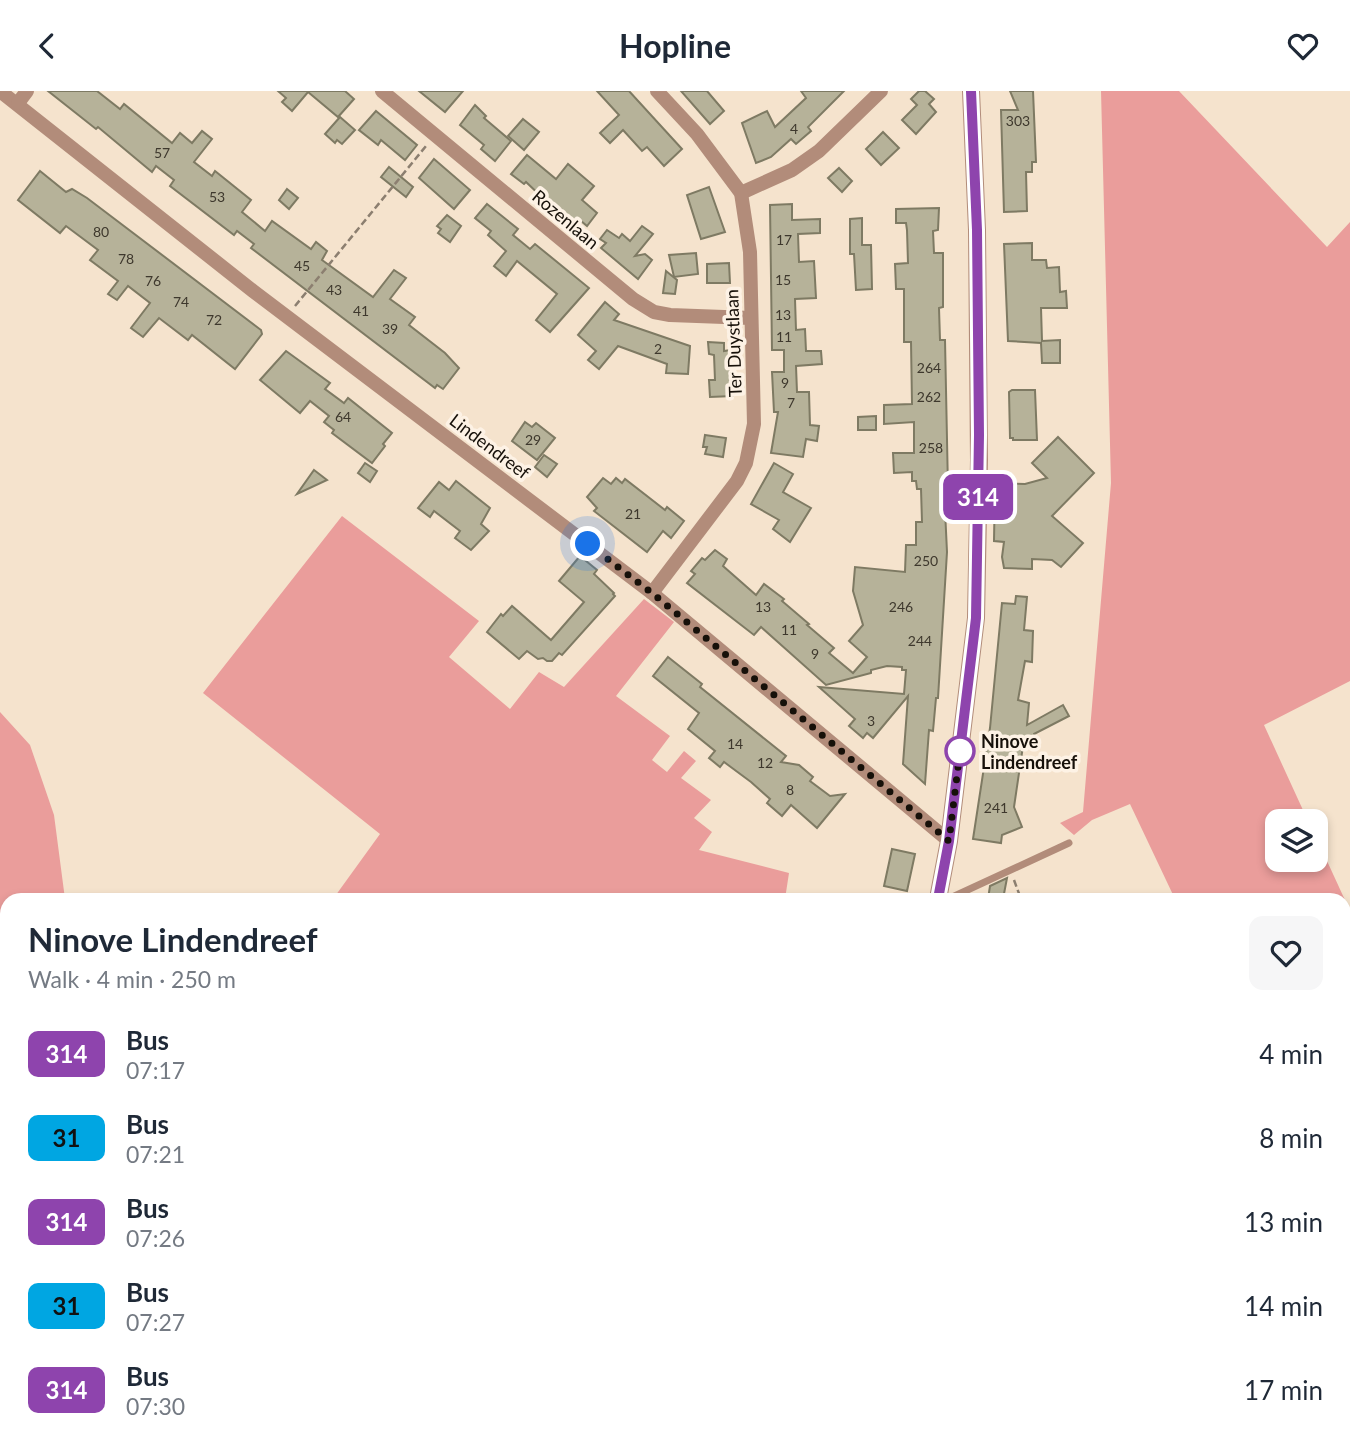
<!DOCTYPE html>
<html lang="en">
<head>
<meta charset="utf-8">
<style>
  :root { --surface:#fff; --page:#f6f6f7; --text:#1f2937; --muted:#747a83 }
  body { margin:0; font-family:Lato,sans-serif; background:var(--page); color:var(--text); height:100vh; display:flex; flex-direction:column; font-size:26px; white-space:nowrap }
  * { box-sizing:border-box; margin:0 }
  p { font-size:23px; color:var(--muted) }
  .icon { flex:none; width:38px; height:38px; fill:none; stroke:currentColor; stroke-width:2; stroke-linecap:round; stroke-linejoin:round }
  .map { position:relative; flex:1; overflow:hidden }
  .panel { position:absolute; left:0px; top:802px; width:1351px; height:555px; display:flex; flex-direction:column; background:var(--surface); border-radius:21px 21px 0 0; box-shadow:0 4px 10px #0003 }
  .panel>* { flex:none }
  .badge { padding:0 14px; border-radius:10px; font-size:24px; line-height:46px }
  .tools { position:absolute; left:1265px; top:718px; display:grid; gap:14px }
  .tools a { display:grid; place-items:center; width:63px; height:63px; border-radius:14px; background:var(--surface); box-shadow:0 4px 10px #0003; font-size:35px }
  .you { position:absolute; width:35px; height:35px; margin:-18px; border:5px solid #fff; border-radius:50%; background:#1a73e8; box-shadow:0 0 0 10px #1a73e833 }
  .map>.badge { position:absolute; translate:-50% -50%; box-shadow:0 0 0 4px #fff }
  .round { display:grid; place-items:center; flex:none; width:74px; height:74px; border-radius:14px; background:var(--page) }
  .summary { display:flex; align-items:center; justify-content:space-between; height:119px; padding:0 28px }
  h1 { font-size:33px; font-weight:700; line-height:52px }
  ul { padding:0; list-style:none }
  li { display:flex; align-items:center; gap:21px; height:84px; padding:0 28px }
  li div { flex:1 }
  li b { display:block; font-size:26px }
  li em { font-style:normal }
  li .badge { min-width:77px; font-weight:700; text-align:center }
  header { display:flex; justify-content:space-between; align-items:center; height:91px; padding:0 28px; background:var(--surface); font-size:32px; font-weight:700 }
  .map>svg:first-child { display:block }
  .green { fill:#ea9d9b }
  .lines { fill:none; stroke-linecap:round; stroke-linejoin:round }
  .stream { stroke:#a2c26c; stroke-width:4.5 }
  .building { fill:#b6b299; stroke:#7e7a63; stroke-width:2 }
  .path { stroke:#8c7f70; stroke-width:2.5; stroke-dasharray:7 3.5; stroke-linecap:butt }
  .service { stroke:#b28c7a; stroke-width:7 }
  .minor { stroke:#b28c7a; stroke-width:14 }
  .tertiary { stroke:#b28c7a; stroke-width:18 }
  .line-casing { stroke:#fff; stroke-width:16 }
  .line { stroke:#8e44ad; stroke-width:10 }
  .walk { stroke:#161009; stroke-width:7; stroke-dasharray:0 12.6 }
  .stop-dot { fill:#fff; stroke:#8e44ad; stroke-width:3.5 }
  .labels { text-anchor:middle; dominant-baseline:central; stroke-width:7; stroke-linejoin:round; paint-order:stroke }
  .number-label { font-size:14px; fill:#3e382d }
  .street-label { font-size:18px; fill:#161009; stroke:#fdf2e5 }
  .stop-label { font-size:18px; font-weight:bold; fill:#161009; stroke:#fdf2e5; text-anchor:start }
</style>
</head>
<body>
<header><svg class="icon" aria-label="back" viewBox="0 0 24 24"><path d="M15 5l-7 7 7 7"/></svg>Hopline<svg class="icon" aria-label="heart" viewBox="0 0 24 24"><path d="M12 20l-8-8c-3-5 5-10 8-4 3-6 11-1 8 4z"/></svg></header>
<div class="map">
<svg width="1350" height="1355" viewBox="0 0 1350 1355">
  <rect width="100%" height="100%" fill="#f5e3cd"/>
  <g class="green">
    <polygon points="1101,0 1179,0 1327,156 1350,131 1350,590 1264,634 1308,730 1278,730 1278,768 1316,768 1316,746 1350,820 1350,954 1344,957 1344,808 1175,808 1130,713 1092,729 1074,744 1060,732 1083,721 1111,392"/>
    <polygon points="342,425 479,530 449,566 510,618 539,581 564,596 644,508 674,531 616,605 670,645 652,669 667,681 684,660 696,670 681,687 711,709 694,727 712,741 699,759 789,782 785,808 333,808 380,743 203,602"/>
    <polygon points="0,621 30,654 54,724 65,808 7,808 7,1349 187,1349 184,1355 0,1355"/>
    <polygon points="1350,1065 1350,1355 1102,1355 1113,1349 1344,1349 1344,1067"/>
  </g>
  <g class="lines">
    <polyline class="stream" points="25,1349 27,1355"/>
  </g>
  <g class="building">
    <polygon points="48,0 97,0 120,18 124,13 172,52 180,42 192,52 202,40 212,48 194,71 212,85 215,80 251,109 242,121 265,140 272,130 311,158 316,151 327,160 322,169 373,206 394,179 406,187 390,208 415,226 409,234 445,262 459,277 443,298 437,294 435,297 251,157 254,153 237,140 234,144 170,95 174,89 156,75 152,81 98,36 96,38"/>
    <polygon points="278,0 345,0 354,8 338,26 308,1 292,20 282,11 286,7"/>
    <polygon points="419,0 463,0 445,21"/>
    <polygon points="597,0 629,0 682,58 664,75 647,56 642,60 623,39 610,52 600,42 619,24"/>
    <polygon points="681,0 707,0 724,20 710,33"/>
    <polygon points="801,0 844,0 808,36 811,40 796,53 791,48 771,66 756,72 742,32 767,20 775,36 806,7"/>
    <polygon points="919,0 925,0 934,8 929,13 936,21 916,43 902,29 917,14 911,8"/>
    <polygon points="1010,0 1033,0 1036,71 1032,71 1032,81 1026,81 1027,120 1004,121 1001,19 1018,19"/>
    <polygon points="475,14 486,25 484,27 511,50 495,70 481,58 484,54 460,34"/>
    <polygon points="376,20 417,54 405,69 381,49 378,54 359,39"/>
    <polygon points="340,26 355,39 342,53 337,49 335,52 325,43"/>
    <polygon points="523,28 539,41 524,59 508,45"/>
    <polygon points="883,41 899,57 881,74 866,58"/>
    <polygon points="527,64 556,88 568,73 594,95 582,109 597,122 587,135 581,130 576,136 545,111 546,110 526,91 524,93 511,83"/>
    <polygon points="434,68 470,99 454,118 419,87"/>
    <polygon points="389,76 413,96 406,106 381,86"/>
    <polygon points="839,77 852,90 842,101 828,87"/>
    <polygon points="40,80 66,101 72,98 87,107 261,239 262,243 235,278 192,244 188,249 159,227 143,246 131,237 150,212 128,195 117,209 108,203 118,190 90,169 98,159 66,135 60,142 18,109"/>
    <polygon points="709,96 725,141 701,148 687,104"/>
    <polygon points="287,98 298,107 289,118 279,109"/>
    <polygon points="487,113 518,138 513,144 530,158 535,153 589,197 550,241 536,229 557,203 517,170 506,185 494,175 506,160 488,144 491,140 475,127"/>
    <polygon points="792,113 792,129 820,128 820,142 798,143 799,171 814,170 816,207 795,208 796,239 805,238 806,260 821,260 822,273 796,275 797,301 809,301 810,334 819,335 817,350 806,348 803,366 771,362 778,321 774,321 772,281 784,281 784,259 772,259 770,114"/>
    <polygon points="939,117 938,139 933,140 934,162 943,162 943,216 939,217 940,249 945,249 948,398 944,398 947,461 938,607 936,607 933,640 929,639 925,693 903,673 908,605 873,647 867,642 863,647 849,635 855,628 819,596 904,603 906,579 902,579 902,576 887,575 871,579 871,582 826,594 761,536 754,544 687,492 695,483 691,480 702,467 705,469 715,459 727,468 723,475 756,504 764,493 784,508 782,510 809,533 807,534 834,557 829,562 853,582 867,566 849,550 863,534 853,500 855,476 905,481 906,454 916,454 916,431 922,431 921,398 917,398 916,390 912,390 912,381 894,382 893,362 914,362 914,331 884,333 884,314 912,313 911,251 904,251 904,198 896,198 895,173 908,172 907,139 906,132 896,132 896,118"/>
    <polygon points="447,124 461,135 450,151 438,142 441,138 437,135"/>
    <polygon points="862,127 862,154 871,154 872,198 856,199 854,163 850,163 850,128"/>
    <polygon points="642,135 653,143 635,165 645,163 652,169 638,188 601,157 606,152 600,148 607,139 619,147 622,143 630,150"/>
    <polygon points="1032,152 1032,169 1046,169 1047,177 1059,176 1060,201 1066,200 1067,217 1041,217 1042,250 1060,249 1060,272 1042,272 1041,252 1008,250 1004,153"/>
    <polygon points="696,162 698,183 674,186 669,164"/>
    <polygon points="729,172 730,192 707,192 707,173"/>
    <polygon points="666,180 677,189 675,203 663,202"/>
    <polygon points="605,211 619,223 614,229 690,255 688,283 666,282 667,273 618,255 599,278 588,269 596,260 578,244"/>
    <polygon points="708,251 724,252 724,260 731,259 733,305 710,306 709,289 715,289 714,264 709,263"/>
    <polygon points="286,260 330,292 325,298 344,312 348,307 392,342 383,353 385,355 372,372 332,342 334,339 324,331 329,325 310,310 300,322 260,289"/>
    <polygon points="1012,299 1035,299 1037,349 1013,349 1013,347 1010,347 1009,301"/>
    <polygon points="876,325 876,339 858,339 858,326"/>
    <polygon points="525,331 532,336 536,332 555,347 537,369 512,350"/>
    <polygon points="705,344 726,347 723,366 705,363 707,356 703,356"/>
    <polygon points="1058,346 1094,382 1052,425 1083,452 1061,476 1052,469 1032,468 1032,478 1004,477 1002,466 1004,451 994,450 995,392 1025,393 1047,387 1032,372"/>
    <polygon points="544,364 557,373 547,386 535,376"/>
    <polygon points="365,372 377,380 370,391 358,382"/>
    <polygon points="774,372 793,383 783,401 811,417 790,451 773,438 779,429 751,413"/>
    <polygon points="314,379 327,389 297,403"/>
    <polygon points="603,387 611,393 616,387 622,392 625,388 665,419 667,416 684,430 671,447 663,440 647,461 594,420 597,417 587,406"/>
    <polygon points="456,390 490,417 481,433 489,440 471,459 455,447 460,440 434,420 430,426 418,417 439,391 449,399"/>
    <polygon points="580,465 597,479 594,483 614,502 613,503 615,505 562,564 559,562 552,570 547,570 543,567 538,568 527,560 519,568 487,541 501,523 503,525 512,515 551,549 584,511 559,490"/>
    <polygon points="1016,505 1027,506 1024,539 1033,540 1032,571 1025,570 1018,609 1029,612 1027,634 1063,614 1069,625 1034,643 1032,657 1023,655 1014,716 1022,736 1002,744 1001,752 973,748 990,637 1002,512 1015,513"/>
    <polygon points="668,566 702,593 700,596 786,665 781,671 799,674 813,686 810,690 830,705 845,703 817,737 791,714 782,725 767,712 770,708 751,691 724,671 720,676 709,667 715,660 688,638 699,622 653,585"/>
    <polygon points="892,758 915,763 907,800 884,795"/>
    <polygon points="1007,787 1003,808 988,808 990,795"/>
  </g>
  <g class="lines">
    <g class="path">
      <polyline points="295,215 426,55"/>
      <polyline points="1014,789 1021,808"/>
      <polyline points="1299,1355 1305,1351 1307,1355"/>
      <polyline points="1347,1355 1350,1353"/>
    </g>
    <polyline class="service" points="948,808 1069,752"/>
    <g class="minor">
      <polyline points="0,0 253,200 652,502 949,750"/>
      <polyline points="382,0 633,208 654,221 670,224 751,227"/>
      <polyline points="18,12 27,0"/>
      <polyline points="741,102 792,79 819,60 881,0"/>
      <polyline points="652,502 737,390 746,372 754,333 750,161 741,102 697,43 657,0"/>
      <polyline points="351,1355 351,1349"/>
      <polyline points="608,1355 608,1349"/>
    </g>
    <g class="tertiary">
      <polyline points="938,808 949,750 976,527 979,369 977,139 971,0"/>
      <polyline points="872,1355 872,1349"/>
    </g>
  </g>
  <g class="lines">
    <defs>
      <polyline id="line" points="938,808 949,750 976,527 979,344 977,139 971,0"/>
    </defs>
    <use href="#line" class="line-casing"/>
    <use href="#line" class="line"/>
    <polyline class="walk" points="588,453 652,502 949,750 960,660"/>
  </g>
  <circle class="stop-dot" cx="960" cy="660" r="14"/>
  <g class="labels">
    <g class="number-label">
      <text x="1018" y="29">303</text>
      <text x="794" y="37">4</text>
      <text x="162" y="61">57</text>
      <text x="217" y="105">53</text>
      <text x="101" y="140">80</text>
      <text x="784" y="148">17</text>
      <text x="126" y="167">78</text>
      <text x="302" y="174">45</text>
      <text x="783" y="188">15</text>
      <text x="153" y="189">76</text>
      <text x="334" y="198">43</text>
      <text x="181" y="210">74</text>
      <text x="361" y="219">41</text>
      <text x="783" y="223">13</text>
      <text x="214" y="228">72</text>
      <text x="390" y="237">39</text>
      <text x="784" y="245">11</text>
      <text x="658" y="257">2</text>
      <text x="929" y="276">264</text>
      <text x="785" y="291">9</text>
      <text x="929" y="305">262</text>
      <text x="791" y="311">7</text>
      <text x="343" y="325">64</text>
      <text x="533" y="348">29</text>
      <text x="931" y="356">258</text>
      <text x="633" y="422">21</text>
      <text x="926" y="469">250</text>
      <text x="763" y="515">13</text>
      <text x="901" y="515">246</text>
      <text x="789" y="538">11</text>
      <text x="920" y="549">244</text>
      <text x="815" y="562">9</text>
      <text x="871" y="629">3</text>
      <text x="735" y="652">14</text>
      <text x="765" y="671">12</text>
      <text x="790" y="698">8</text>
      <text x="996" y="716">241</text>
    </g>
    <g class="street-label">
      <text transform="translate(566 128) rotate(40)">Rozenlaan</text>
      <text transform="translate(733 252) rotate(-92)">Ter Duystlaan</text>
      <text transform="translate(490 355) rotate(37)">Lindendreef</text>
    </g>
    <g class="stop-label">
      <text x="981" y="650">Ninove<tspan x="981" dy="21">Lindendreef</tspan></text>
    </g>
  </g>
</svg>
<div class="tools">
<a><svg class="icon" aria-label="layers" viewBox="0 0 24 24"><path d="M12 4l9 5-9 5-9-5zM3 14l9 5 9-5"/></svg></a>
</div>
<div class="you" style="left:588px;top:453px"></div>
<b class="badge" style="left:978px;top:406px;background:#8e44ad;color:#fff">314</b>
<section class="panel">
<div class="summary"><div><h1>Ninove Lindendreef</h1><p>Walk · 4 min · 250 m</p></div><a class="round"><svg class="icon" aria-label="heart" viewBox="0 0 24 24"><path d="M12 20l-8-8c-3-5 5-10 8-4 3-6 11-1 8 4z"/></svg></a></div>
<ul>
<li><span class="badge" style="background:#8e44ad;color:#fff">314</span><div><b>Bus</b><p>07:17</p></div><em>4 min</em></li>
<li><span class="badge" style="background:#00a6e2;color:#111">31</span><div><b>Bus</b><p>07:21</p></div><em>8 min</em></li>
<li><span class="badge" style="background:#8e44ad;color:#fff">314</span><div><b>Bus</b><p>07:26</p></div><em>13 min</em></li>
<li><span class="badge" style="background:#00a6e2;color:#111">31</span><div><b>Bus</b><p>07:27</p></div><em>14 min</em></li>
<li><span class="badge" style="background:#8e44ad;color:#fff">314</span><div><b>Bus</b><p>07:30</p></div><em>17 min</em></li>
</ul>
</section>
</div>
</body>
</html>
